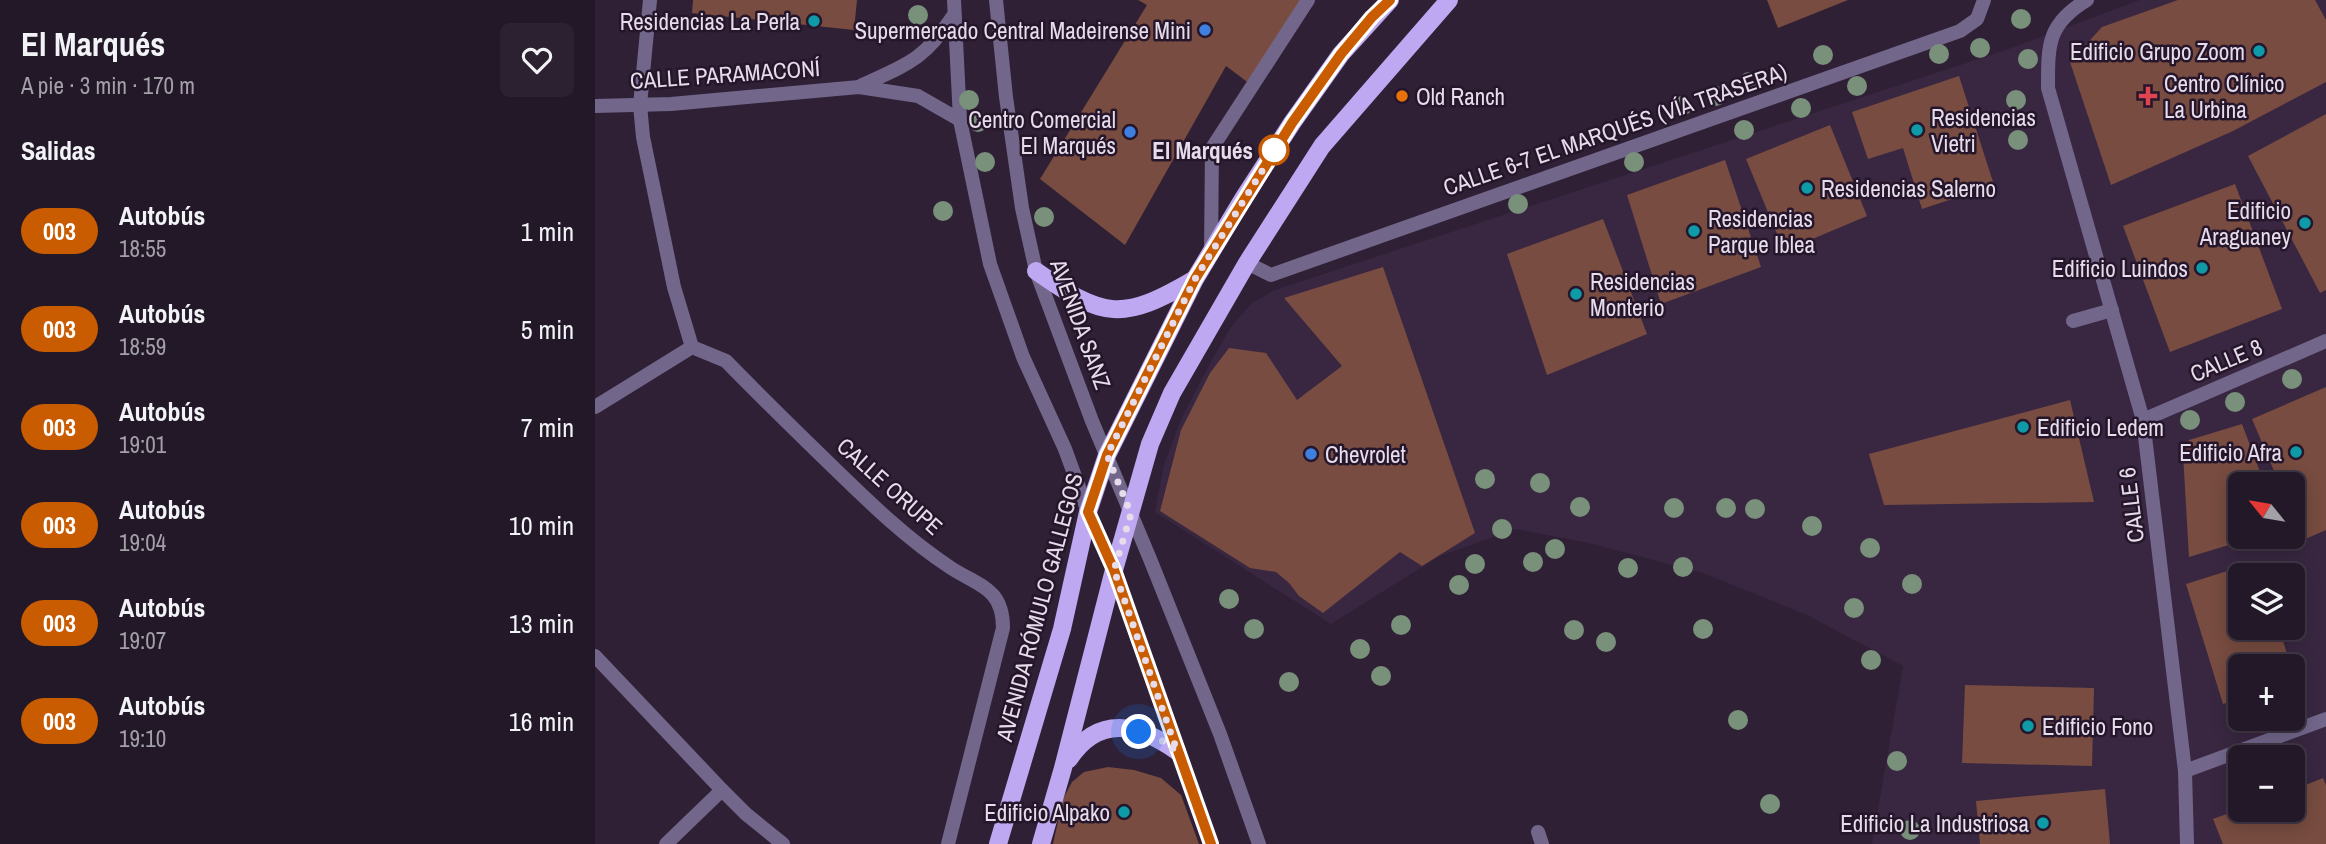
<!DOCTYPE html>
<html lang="es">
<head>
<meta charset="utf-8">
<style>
  :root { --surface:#231828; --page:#2b2130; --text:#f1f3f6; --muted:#a3a0a8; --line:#403745 }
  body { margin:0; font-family:"Archivo Narrow",sans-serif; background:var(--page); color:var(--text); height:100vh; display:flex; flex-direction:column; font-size:26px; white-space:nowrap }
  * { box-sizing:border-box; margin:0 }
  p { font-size:23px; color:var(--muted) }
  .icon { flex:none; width:38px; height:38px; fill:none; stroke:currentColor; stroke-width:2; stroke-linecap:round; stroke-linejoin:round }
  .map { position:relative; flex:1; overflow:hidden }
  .sheet { display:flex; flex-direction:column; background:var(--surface); width:595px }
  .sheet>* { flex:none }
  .badge { padding:0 14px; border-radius:23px; font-size:24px; line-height:46px }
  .needle { width:46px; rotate:300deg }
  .fabs { position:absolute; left:1633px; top:472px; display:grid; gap:14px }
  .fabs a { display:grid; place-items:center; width:77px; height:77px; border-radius:10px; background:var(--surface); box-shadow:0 4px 18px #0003,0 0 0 2px var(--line); font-size:35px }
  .you { position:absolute; width:35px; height:35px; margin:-18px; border:5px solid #fff; border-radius:50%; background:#1a73e8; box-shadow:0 0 0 10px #1a73e833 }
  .map>.badge { position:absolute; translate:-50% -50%; box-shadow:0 0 0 4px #fff }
  h2 { padding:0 21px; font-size:26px; line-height:63px }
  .round { display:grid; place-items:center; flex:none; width:74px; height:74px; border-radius:10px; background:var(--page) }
  .summary { display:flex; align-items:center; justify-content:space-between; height:119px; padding:0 21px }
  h1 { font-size:33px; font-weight:700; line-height:52px }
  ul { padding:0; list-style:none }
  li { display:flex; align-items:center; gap:21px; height:98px; padding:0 21px }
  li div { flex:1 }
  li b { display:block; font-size:26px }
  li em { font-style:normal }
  li .badge { min-width:77px; font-weight:700; text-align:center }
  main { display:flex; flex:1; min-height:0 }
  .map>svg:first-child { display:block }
  .built { fill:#392741; fill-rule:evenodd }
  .building { fill:#784c40 }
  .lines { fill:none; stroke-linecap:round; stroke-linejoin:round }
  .service { stroke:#72678b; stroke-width:14 }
  .minor { stroke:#72678b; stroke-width:14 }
  .tertiary { stroke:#72678b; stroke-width:14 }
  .primary { stroke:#bea8f1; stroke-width:18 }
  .tree { fill:#79907b }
  .line-casing { stroke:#fff; stroke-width:16 }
  .line { stroke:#c95b00; stroke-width:10 }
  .walk { stroke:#e6dcea; stroke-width:7; stroke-dasharray:0 12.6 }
  .culture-dot { fill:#0f9aa8; stroke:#25162b; stroke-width:2.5 }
  .shop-dot { fill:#3f7fe0; stroke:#25162b; stroke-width:2.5 }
  .food-dot { fill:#e8710a; stroke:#25162b; stroke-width:2.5 }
  .health-dot { fill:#e0444e; stroke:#25162b; stroke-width:2.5 }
  .stop-dot { fill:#fff; stroke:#c95b00; stroke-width:3.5 }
  .labels { text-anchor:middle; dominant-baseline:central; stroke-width:5; stroke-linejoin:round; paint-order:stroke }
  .poi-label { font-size:23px; fill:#e6dcea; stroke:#25162b; text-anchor:end }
  .street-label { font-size:23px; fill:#e6dcea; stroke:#25162b }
  .stop-label { font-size:23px; font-weight:bold; fill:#e6dcea; stroke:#25162b; text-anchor:end }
</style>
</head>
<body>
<main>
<section class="sheet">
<div class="summary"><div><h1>El Marqués</h1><p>A pie · 3 min · 170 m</p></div><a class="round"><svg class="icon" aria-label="heart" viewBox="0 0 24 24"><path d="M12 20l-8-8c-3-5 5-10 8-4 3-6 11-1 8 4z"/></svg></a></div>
<h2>Salidas</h2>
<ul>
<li><span class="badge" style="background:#c95b00;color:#fff">003</span><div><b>Autobús</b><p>18:55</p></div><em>1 min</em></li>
<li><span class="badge" style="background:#c95b00;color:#fff">003</span><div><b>Autobús</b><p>18:59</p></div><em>5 min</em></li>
<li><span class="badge" style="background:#c95b00;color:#fff">003</span><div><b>Autobús</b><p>19:01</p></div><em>7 min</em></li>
<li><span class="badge" style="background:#c95b00;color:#fff">003</span><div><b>Autobús</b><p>19:04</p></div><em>10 min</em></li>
<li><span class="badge" style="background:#c95b00;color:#fff">003</span><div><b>Autobús</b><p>19:07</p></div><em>13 min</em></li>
<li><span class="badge" style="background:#c95b00;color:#fff">003</span><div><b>Autobús</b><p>19:10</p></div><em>16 min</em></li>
</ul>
</section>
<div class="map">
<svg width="1731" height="844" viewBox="0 0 1731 844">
  <rect width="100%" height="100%" fill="#2f2035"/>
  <path class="built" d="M1545 0H1731V844H1277L1308 666 1212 615 1108 573 994 543 921 529 845 556 736 624 560 512 569 464 588 415 618 358 636 327 657 303 680 290 1411 50ZM1645 485H1698V537H1645ZM1645 576H1698V628H1645ZM1645 667H1698V719H1645ZM1645 758H1698V810H1645Z"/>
  <g class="building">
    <polygon points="98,0 262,0 259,30 97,13"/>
    <polygon points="543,0 706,0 655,84 631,66 530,245 445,179 552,5"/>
    <polygon points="1172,0 1253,0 1183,28"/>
    <polygon points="1583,0 1720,0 1731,20 1731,82 1638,131 1516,185 1475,62 1507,27"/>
    <polygon points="1364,76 1399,185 1327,209 1308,148 1273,159 1257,112"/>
    <polygon points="1731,114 1731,290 1725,293 1653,156"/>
    <polygon points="1235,125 1272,216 1189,251 1151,159"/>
    <polygon points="1130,160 1166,267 1066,304 1032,195"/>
    <polygon points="1640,184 1687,309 1575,352 1528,226"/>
    <polygon points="1008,219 1052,334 952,375 912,254"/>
    <polygon points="788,267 880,533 827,566 805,552 728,613 704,596 694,583 681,572 655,568 565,511 586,430 615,373 634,348 671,353 702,400 747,366 689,298"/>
    <polygon points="1731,387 1731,530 1708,540 1698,515 1698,485 1685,485 1657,419"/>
    <polygon points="1475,400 1499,502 1289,505 1274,454"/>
    <polygon points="1647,424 1670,485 1645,485 1645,537 1657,538 1594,557 1588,454 1594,440"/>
    <polygon points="1664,561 1668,576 1645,576 1645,628 1684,628 1696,667 1645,667 1645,699 1628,704 1591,584"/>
    <polygon points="1370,685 1499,688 1497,766 1367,763"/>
    <polygon points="513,767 539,770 566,778 586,795 604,844 458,844 468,799 477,782 489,772"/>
    <polygon points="1728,778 1731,785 1731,844 1628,844 1618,819 1645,809 1698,810 1698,790"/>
    <polygon points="1510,789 1515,844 1385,844 1381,801"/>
  </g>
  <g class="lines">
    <g class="service">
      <polyline points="616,253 617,148 713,0"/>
      <polyline points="1478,321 1517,310"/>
    </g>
    <g class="minor">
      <polyline points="55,0 45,105 48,137 79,287 97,347"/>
      <path d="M1492 0C1452 24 1453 45 1453 88L1548 420 1590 771 1592 844"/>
      <path d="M267 85C313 64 329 60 358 16"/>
      <polyline points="0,106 76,104 264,87 323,96 365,120"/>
      <polyline points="652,263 676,275 1365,31 1382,19 1389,0"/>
      <path d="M97 347 131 361C166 397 202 432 238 467 276 504 312 539 356 568 384 586 408 588 408 628L353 844"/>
      <polyline points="0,407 97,347"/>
      <polyline points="1548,420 1731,341"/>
      <polyline points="0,656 127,790 151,814 188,844"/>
      <polyline points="1590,771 1731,719"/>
      <polyline points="943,832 947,844"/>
      <polyline points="71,844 127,790"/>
    </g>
    <g class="tertiary">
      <polyline points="359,0 365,120 395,264 428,357 470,449 493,512 519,570 616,844"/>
      <polyline points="401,0 411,97 427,208 441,271 497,421 555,559 625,734 664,844"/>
    </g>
    <g class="primary">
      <path d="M441 271C509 319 527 322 600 279"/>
      <path d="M474 759C504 714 543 724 582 751"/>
      <polyline points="403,844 467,629 493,512 512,455 600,279 648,199 697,123 746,54 795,0"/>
      <polyline points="446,844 468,768 519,570 555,444 577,393 652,263 727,146 854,0"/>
    </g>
  </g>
  <g class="tree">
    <circle cx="323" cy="15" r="10"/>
    <circle cx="1426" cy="19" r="10"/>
    <circle cx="1385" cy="48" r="10"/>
    <circle cx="1344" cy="54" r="10"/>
    <circle cx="1228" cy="55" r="10"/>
    <circle cx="1433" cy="59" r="10"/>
    <circle cx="1154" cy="82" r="10"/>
    <circle cx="1262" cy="86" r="10"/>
    <circle cx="1121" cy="96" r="10"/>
    <circle cx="374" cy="100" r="10"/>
    <circle cx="1421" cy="100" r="10"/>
    <circle cx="1087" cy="106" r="10"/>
    <circle cx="1206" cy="108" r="10"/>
    <circle cx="383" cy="122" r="10"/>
    <circle cx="1149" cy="130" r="10"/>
    <circle cx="1423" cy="140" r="10"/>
    <circle cx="390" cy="162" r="10"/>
    <circle cx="1039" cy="162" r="10"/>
    <circle cx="923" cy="204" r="10"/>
    <circle cx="348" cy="211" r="10"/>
    <circle cx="449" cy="217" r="10"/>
    <circle cx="1697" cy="379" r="10"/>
    <circle cx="1640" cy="402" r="10"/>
    <circle cx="1595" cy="420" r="10"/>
    <circle cx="890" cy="479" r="10"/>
    <circle cx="945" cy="483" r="10"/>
    <circle cx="985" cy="507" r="10"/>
    <circle cx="1079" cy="508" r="10"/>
    <circle cx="1131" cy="508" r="10"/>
    <circle cx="1160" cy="509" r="10"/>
    <circle cx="1217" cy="526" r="10"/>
    <circle cx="907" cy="529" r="10"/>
    <circle cx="1275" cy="548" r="10"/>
    <circle cx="960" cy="549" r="10"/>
    <circle cx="938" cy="562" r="10"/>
    <circle cx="880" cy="564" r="10"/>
    <circle cx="1088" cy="567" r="10"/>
    <circle cx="1033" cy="568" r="10"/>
    <circle cx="1317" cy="584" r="10"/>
    <circle cx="864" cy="585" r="10"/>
    <circle cx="634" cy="599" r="10"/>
    <circle cx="1259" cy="608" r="10"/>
    <circle cx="806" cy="625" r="10"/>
    <circle cx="659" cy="629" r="10"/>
    <circle cx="1108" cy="629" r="10"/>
    <circle cx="979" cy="630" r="10"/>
    <circle cx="1011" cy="642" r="10"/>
    <circle cx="765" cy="649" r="10"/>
    <circle cx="1276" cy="660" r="10"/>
    <circle cx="786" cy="676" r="10"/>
    <circle cx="694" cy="682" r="10"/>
    <circle cx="1143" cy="720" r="10"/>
    <circle cx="1302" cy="761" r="10"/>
    <circle cx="1175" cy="804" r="10"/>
    <circle cx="1315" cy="830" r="10"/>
  </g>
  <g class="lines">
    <defs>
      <polyline id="line" points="616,844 519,570 493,512 512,455 600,279 697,123 746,54 777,17 795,0"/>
    </defs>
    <use href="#line" class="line-casing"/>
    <use href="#line" class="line"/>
    <polyline class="walk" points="544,732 566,740 582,751 519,570 536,514 512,455 600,279 685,142 679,150"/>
  </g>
  <g class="culture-dot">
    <circle cx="219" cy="21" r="7"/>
    <circle cx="1664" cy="51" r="7"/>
    <circle cx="1322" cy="130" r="7"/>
    <circle cx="1212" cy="188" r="7"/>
    <circle cx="1710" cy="223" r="7"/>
    <circle cx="1099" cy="231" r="7"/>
    <circle cx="1607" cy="268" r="7"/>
    <circle cx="981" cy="294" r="7"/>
    <circle cx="1428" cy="427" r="7"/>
    <circle cx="1701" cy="452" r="7"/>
    <circle cx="1433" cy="726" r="7"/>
    <circle cx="529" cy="812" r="7"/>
    <circle cx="1448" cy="823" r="7"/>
  </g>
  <g class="shop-dot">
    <circle cx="610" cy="30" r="7"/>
    <circle cx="535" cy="132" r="7"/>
    <circle cx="716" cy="454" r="7"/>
  </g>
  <circle class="food-dot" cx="807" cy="96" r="7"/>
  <path class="health-dot" d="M1549.5 85.5h7v7h7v7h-7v7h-7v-7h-7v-7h7z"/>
  <circle class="stop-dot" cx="679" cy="150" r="14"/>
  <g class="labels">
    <g class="poi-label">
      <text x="205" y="21">Residencias La Perla</text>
      <text x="596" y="30">Supermercado Central Madeirense Mini</text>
      <text x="1650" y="51">Edificio Grupo Zoom</text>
      <text x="1569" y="83" text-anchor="start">Centro Clínico<tspan x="1569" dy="26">La Urbina</tspan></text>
      <text x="821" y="96" text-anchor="start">Old Ranch</text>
      <text x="1336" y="117" text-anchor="start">Residencias<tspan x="1336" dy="26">Vietri</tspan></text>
      <text x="521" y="119">Centro Comercial<tspan x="521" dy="26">El Marqués</tspan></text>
      <text x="1226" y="188" text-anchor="start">Residencias Salerno</text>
      <text x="1696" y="210">Edificio<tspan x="1696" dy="26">Araguaney</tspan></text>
      <text x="1113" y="218" text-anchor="start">Residencias<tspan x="1113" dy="26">Parque Iblea</tspan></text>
      <text x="1593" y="268">Edificio Luindos</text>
      <text x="995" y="281" text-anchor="start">Residencias<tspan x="995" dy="26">Monterio</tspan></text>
      <text x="1442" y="427" text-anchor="start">Edificio Ledem</text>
      <text x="1687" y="452">Edificio Afra</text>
      <text x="730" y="454" text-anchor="start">Chevrolet</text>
      <text x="1447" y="726" text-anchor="start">Edificio Fono</text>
      <text x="515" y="812">Edificio Alpako</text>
      <text x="1434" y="823">Edificio La Industriosa</text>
    </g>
    <g class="street-label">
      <text transform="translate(130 74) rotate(-4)">CALLE PARAMACONÍ</text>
      <text transform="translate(1020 129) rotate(-19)">CALLE 6-7 EL MARQUÉS (VÍA TRASERA)</text>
      <text transform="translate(486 324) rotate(70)">AVENIDA SANZ</text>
      <text transform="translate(1631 360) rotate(-23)">CALLE 8</text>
      <text transform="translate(295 486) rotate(42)">CALLE ORUPE</text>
      <text transform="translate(1536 505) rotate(-97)">CALLE 6</text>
      <text transform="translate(444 607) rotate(-75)">AVENIDA RÓMULO GALLEGOS</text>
    </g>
    <g class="stop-label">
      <text x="658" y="150">El Marqués</text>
    </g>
  </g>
</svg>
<div class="fabs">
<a><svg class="needle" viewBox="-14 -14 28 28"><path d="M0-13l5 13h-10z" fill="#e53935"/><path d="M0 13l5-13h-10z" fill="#a3a0a8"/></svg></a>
<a><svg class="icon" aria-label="layers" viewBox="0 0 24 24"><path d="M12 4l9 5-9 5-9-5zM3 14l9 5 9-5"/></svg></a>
<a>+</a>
<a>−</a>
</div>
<div class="you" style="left:544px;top:732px"></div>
</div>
</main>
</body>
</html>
